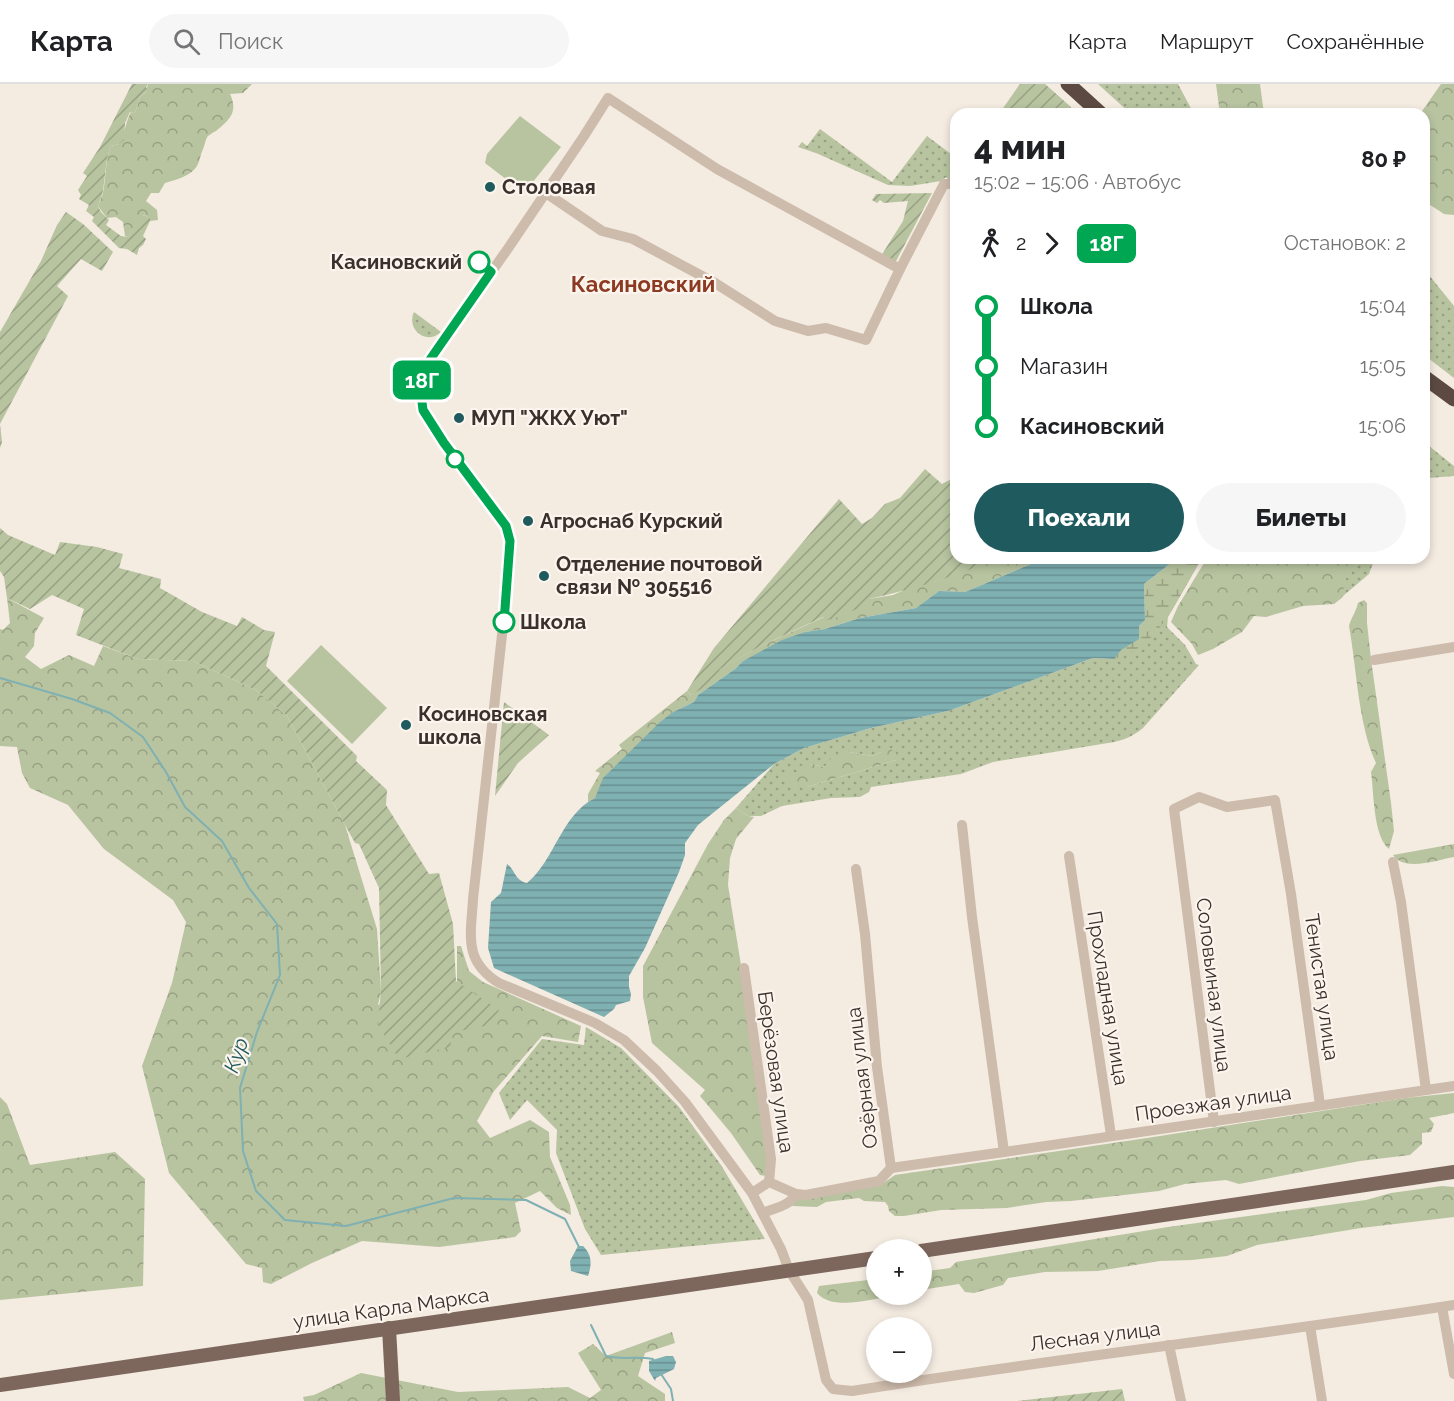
<!DOCTYPE html>
<html lang="ru">
<head>
<meta charset="utf-8">
<style>
  :root { --surface:#fff; --page:#f6f6f6; --text:#202124; --muted:#757577; --line:#e0e0e0; --accent:#1f5a5e }
  body { margin:0; font-family:Raleway,sans-serif; background:var(--page); color:var(--text); height:100vh; display:flex; flex-direction:column; font-size:22px; white-space:nowrap }
  * { box-sizing:border-box; margin:0 }
  p { font-size:20px; color:var(--muted) }
  .icon { flex:none; width:33px; height:33px; fill:none; stroke:currentColor; stroke-width:2; stroke-linecap:round; stroke-linejoin:round }
  .map { position:relative; flex:1; overflow:hidden }
  .panel { position:absolute; left:950px; top:24px; width:480px; height:456px; display:flex; flex-direction:column; background:var(--surface); border-radius:18px; box-shadow:0 3px 9px #0003 }
  .panel>* { flex:none }
  .badge { padding:0 12px; border-radius:9px; font-size:21px; line-height:39px }
  .controls { position:absolute; left:866px; top:1155px; display:grid; gap:12px }
  .controls a { display:grid; place-items:center; width:66px; height:66px; border-radius:50%; background:var(--surface); box-shadow:0 3px 9px #0003; font-size:30px }
  .map>.badge { position:absolute; translate:-50% -50%; box-shadow:0 0 0 3px #fff }
  .legs { display:flex; align-items:center; gap:9px; height:66px; padding:0 24px; font-size:20px }
  .legs p { margin-inline-start:auto }
  .headline { display:flex; align-items:center; justify-content:space-between; height:102px; padding:0 24px }
  h1 { font-size:33px; font-weight:800; line-height:45px }
  .button { display:flex; gap:12px; margin-top:auto; padding:12px 24px }
  .button a { flex:1; height:69px; border-radius:36px; background:var(--accent); color:#fff; font-size:24px; font-weight:800; line-height:69px; text-align:center }
  .button a+a { background:var(--page); color:var(--text) }
  ul { padding:0 24px; list-style:none }
  li { display:flex; align-items:center; gap:21px; height:60px; font-size:22px }
  li i { display:grid; place-items:center; width:9px; height:100%; margin:0 8px; background:currentColor }
  li i::after { content:''; width:15px; height:15px; margin:-8px; border:4px solid; border-radius:50%; background:var(--surface) }
  li p { margin-inline-start:auto }
  li:first-child i { background:linear-gradient(#0000 50%,currentColor 0) }
  li:last-child i { background:linear-gradient(currentColor 50%,#0000 0) }
  header { display:flex; align-items:center; gap:36px; box-sizing:border-box; height:84px; padding:0 30px; background:var(--surface); border-bottom:2px solid var(--line) }
  header strong { font-size:28px }
  nav { display:flex; gap:33px; margin-inline-start:auto; font-size:21px }
  .search { width:420px; height:54px; background:var(--page); display:flex; align-items:center; gap:15px; box-sizing:border-box; padding:0 21px; border-radius:33px; color:var(--muted); font-size:22px }
  .map>svg:first-child { display:block }
  .grass { fill:url(#grass-dots); fill-rule:evenodd }
  .forest { fill:url(#forest-crowns) }
  .wetland { fill:url(#wetland-marsh) }
  .garden { fill:url(#garden-furrows) }
  .pitch { fill:#b8c4a0 }
  .water { fill:url(#water-rules) }
  .lines { fill:none; stroke-linecap:round; stroke-linejoin:round }
  .stream { stroke:#7fb0b2; stroke-width:2 }
  .minor { stroke:#cdbbac; stroke-width:10 }
  .major { stroke:#7d675c; stroke-width:14 }
  .highway { stroke:#5c4a42; stroke-width:15 }
  .line-1-casing { stroke:#fff; stroke-width:14 }
  .line-1 { stroke:#00a651; stroke-width:9 }
  .poi-dot { fill:#1f5a5e; stroke:#fbf5ee; stroke-width:2 }
  .stop-1-dot { fill:#fff; stroke:#00a651; stroke-width:3 }
  .labels { text-anchor:middle; dominant-baseline:central; stroke-width:4.5; stroke-linejoin:round; paint-order:stroke }
  .poi-label { font-size:20px; font-weight:bold; fill:#3b302b; stroke:#fbf5ee; text-anchor:start }
  .stop-label { font-size:20px; font-weight:bold; fill:#3b302b; stroke:#fbf5ee; text-anchor:end }
  .street-label { font-size:20px; fill:#3b302b; stroke:#fbf5ee }
  .water-label { font-size:21px; font-style:italic; fill:#1f5a5e; stroke:#fbf5ee }
  .quarter-label { font-size:22px; font-weight:bold; fill:#8c3b22; stroke:#fbf5ee }
</style>
</head>
<body>
<header>
<strong>Карта</strong>
<div class="search"><svg class="icon" aria-label="search" viewBox="0 0 24 24"><circle cx="10" cy="10" r="6"/><path d="M15 15l6 6"/></svg>Поиск</div>
<nav><a>Карта</a><a>Маршрут</a><a>Сохранённые</a></nav>
</header>
<div class="map">
<svg width="1454" height="1317" viewBox="0 0 1454 1317">
  <defs>
    <pattern id="grass-dots" width="8" height="8" patternUnits="userSpaceOnUse" patternTransform="scale(1.5)"><rect width="8" height="8" fill="#b8c4a0"/><path d="M2 2h.1M6 6h.1" fill="none" stroke="#97a083" stroke-width="1.8" stroke-linecap="round"/></pattern>
    <pattern id="forest-crowns" width="20" height="18" patternUnits="userSpaceOnUse" patternTransform="scale(1.5)"><rect width="20" height="18" fill="#b8c4a0"/><path d="M2 6a3 3 0 1 1 6 0M12 15a3 3 0 1 1 6 0" fill="none" stroke="#97a083"/></pattern>
    <pattern id="wetland-marsh" width="20" height="14" patternUnits="userSpaceOnUse" patternTransform="scale(1.5)"><rect width="20" height="14" fill="#b8c4a0"/><path d="M1 5h8M5 5V1M11 12h8M15 12V8" fill="none" stroke="#97a083"/></pattern>
    <pattern id="garden-furrows" width="10" height="10" patternUnits="userSpaceOnUse" patternTransform="scale(1.5)"><rect width="10" height="10" fill="#b8c4a0"/><path d="M-1 1l2-2M0 10L10 0M9 11l2-2" fill="none" stroke="#97a083"/></pattern>
    <pattern id="water-rules" width="6" height="5" patternUnits="userSpaceOnUse" patternTransform="scale(1.5)"><rect width="6" height="5" fill="#7fb0b2"/><path d="M0 2.5h6" fill="none" stroke="#699091"/></pattern>
  </defs>
  <rect width="100%" height="100%" fill="#f4ebe1"/>
  <g class="grass">
    <polygon points="1098,0 1178,0 1194,30 1131,30"/>
    <polygon points="820,45 892,98 927,52 955,73 955,95 948,95 946,93 941,97 910,102 888,101 816,69 798,63 802,58 807,62"/>
    <polygon points="1424,185 1454,222 1454,294 1424,271"/>
    <path d="M414 228 441 248C426 262 406 245 414 228Z"/>
    <polygon points="1424,358 1454,382 1454,392 1429,394 1424,397"/>
    <path d="M1202 474 1168 533 1167 543 1185 561 1196 580 1199 581 1143 644C1132 653 1122 657 1108 659L993 678 961 690 871 703 869 708 860 713 831 714 782 722 761 732H748L736 724 774 680 804 664 871 644 948 627 1093 574 1113 575 1146 535ZM849 668 872 672 881 668 896 676 807 703 810 680 824 683Z"/>
    <polygon points="1359,474 1375,474 1369,490 1343,512 1343,497 1359,478"/>
    <polygon points="586,943 621,964 679,1023 721,1081 765,1155 601,1171 585,1145 556,1069 557,1046 527,1016 510,1036 499,1009 542,955 584,961"/>
  </g>
  <g class="forest">
    <path d="M148 0H252L243 9 230 10C238 27 231 35 216 47 215 47 208 52 208 52 205 56 205 61 203 65 200 71 200 77 197 82 191 92 175 96 165 99L159 109H151L146 117 157 126 158 136 150 137 149 133 143 131 128 153 125 152 123 138 116 133 107 134 98 122C108 104 103 81 111 62L119 60C125 50 125 39 131 28L135 29 140 13 146 8Z"/>
    <polygon points="1216,0 1260,0 1264,30 1220,30"/>
    <polygon points="1441,0 1454,0 1454,131 1444,130 1424,117 1424,30 1420,30"/>
    <polygon points="996,474 1045,474 965,508 939,507 916,524 860,534 825,545 805,548 743,577 735,585 698,611 694,618 673,628 595,714 588,718 588,710 600,689 595,687 622,665 619,661 687,607 691,611 719,585 759,563 824,533 869,515 893,511 913,502 936,497"/>
    <polygon points="1207,474 1359,474 1359,478 1344,497 1343,513 1334,520 1303,522 1266,533 1254,532 1242,548 1213,565 1198,571 1192,560 1171,538 1178,522"/>
    <polygon points="7,514 44,534 35,549 34,562 25,573 41,585 69,571 94,582 103,562 138,575 193,577 256,606 287,632 345,741 377,845 381,907 378,921 418,906 457,908 457,862 461,862 469,887 483,898 581,942 578,958 542,952 494,1007 477,1037 490,1054 530,1036 549,1048 550,1073 570,1121 571,1131 557,1124 540,1107 515,1119 521,1147 515,1153 439,1163 362,1157 312,1179 271,1200 263,1198 262,1184 246,1180 169,1089 142,982 172,899 186,838 173,816 104,765 68,721 30,704 22,689 17,663 0,662 0,545 3,546 10,539"/>
    <path d="M1364 516 1367 519V539L1371 575 1391 719 1394 747 1389 765C1373 752 1374 709 1371 688L1376 679C1358 640 1357 586 1349 542 1351 534 1356 528 1358 519Z"/>
    <polygon points="885,663 900,670 896,676 807,703 794,703 783,696 789,688 798,689 800,682 810,680 824,683 830,679 831,670 849,668 872,672 881,668"/>
    <polygon points="736,724 748,732 754,733 736,755 730,774 728,801 746,912 771,1093 760,1091 731,1049 700,1012 705,1006 652,959 643,913 643,882 708,760 724,736"/>
    <path d="M1454 760V773C1437 776 1404 788 1393 771Z"/>
    <polygon points="1454,1009 1454,1029 1429,1034 1434,1040 1431,1048 1422,1049 1422,1060 1410,1071 1360,1077 1239,1100 1226,1096 1185,1100 1159,1107 1071,1117 1046,1118 1007,1124 941,1126 904,1132 895,1132 889,1127 888,1122 885,1118 864,1117 859,1114 826,1118 817,1123 792,1122 799,1111 882,1100 895,1091 1147,1054 1405,1014"/>
    <polygon points="0,1013 7,1020 30,1081 115,1068 145,1095 143,1202 0,1216"/>
    <polygon points="1442,1102 1454,1103 1454,1133 1361,1144 1257,1161 1227,1172 1192,1176 1160,1177 1098,1187 1045,1188 1008,1194 1003,1201 974,1209 965,1208 959,1200 921,1206 921,1188 950,1184 956,1178 1168,1143 1366,1116 1391,1109"/>
    <path d="M876 1195V1210L898 1211C875 1214 833 1228 817 1209L819 1202Z"/>
    <polygon points="672,1248 675,1259 645,1269 638,1292 665,1310 665,1317 304,1317 303,1313 314,1311 361,1289 458,1308 568,1303 590,1314 601,1306 578,1269 593,1260 606,1272"/>
  </g>
  <path class="wetland" d="M1174 474H1202C1178 512 1161 563 1114 575L1121 566 1139 555V542L1145 536 1144 500 1171 479Z"/>
  <g class="garden">
    <path d="M132 0H148L146 3 148 6 140 13 135 29 130 28 125 39 124 56 119 60 111 62C103 81 107 104 98 122L101 128 109 136 106 141 121 152 128 153 142 131 150 133V137L143 152 146 155 143 161 139 164 137 171 127 165 119 164 92 137 94 133 86 127 89 121 79 115 81 111 78 106 87 92 83 89 100 63Z"/>
    <polygon points="1020,0 1045,0 1071,23 1071,27 1069,30 999,30"/>
    <polygon points="932,109 895,179 881,172 903,137 908,117 884,119 880,116 877,119 872,116 876,110"/>
    <polygon points="66,128 83,140 113,168 102,187 81,175 57,202 68,212 0,340 2,358 0,364 0,248 41,177 57,141"/>
    <path d="M925 385 942 400 955 393 956 474H996C959 492 909 506 869 515L866 521 831 536 823 533 759 563 720 585C716 599 702 604 691 611L687 607 714 564 839 415 862 440 872 434 885 420 900 414Z"/>
    <polygon points="0,444 8,451 55,471 60,458 97,463 123,470 119,484 161,495 160,504 202,528 237,542 242,533 264,546 275,548 266,582 357,672 356,677 387,706 386,721 429,790 439,789 453,840 456,897 499,926 490,941 453,948 450,963 399,975 378,941 381,904 379,804 359,760 355,759 345,741 287,632 256,606 193,577 138,575 76,551 84,525 52,511 30,525 7,514 4,493 0,487"/>
    <polygon points="504,618 549,651 518,679 495,712"/>
    <polygon points="1122,1305 1125,1317 1017,1317"/>
  </g>
  <g class="pitch">
    <polygon points="520,32 561,63 524,109 485,79 487,70"/>
    <polygon points="321,561 387,624 352,660 287,597"/>
  </g>
  <g class="water">
    <path d="M1045 474H1174L1171 479 1144 500 1145 536 1139 542V555L1121 566 1114 575 1093 574 948 627 871 644 804 664 774 680 698 741 685 759V771L679 788 645 864 629 892V903L631 910 630 917 616 921 614 925 604 933 494 884 488 864 491 818 501 809 507 780C515 785 514 796 527 799 555 776 561 731 595 714L603 694 659 639 673 628 694 618 698 611 735 585 743 577 782 556 805 548 825 545 860 534 916 524 939 507 965 508Z"/>
    <path d="M578 1162H583C592 1171 592 1180 588 1192L571 1187 570 1177Z"/>
    <polygon points="666,1272 673,1272 676,1278 674,1285 656,1294 655,1297 649,1287 649,1277"/>
  </g>
  <g class="lines">
    <g class="stream">
      <polyline points="0,594 72,615 110,629 143,653 166,688 185,723 222,757 249,804 277,840 280,891 257,948 240,1004 243,1067 256,1107 285,1136 346,1142 454,1114 526,1116 565,1135 579,1163"/>
      <path d="M591 1241 606 1272C622 1276 637 1272 653 1275L654 1277"/>
      <polyline points="661,1290 671,1305 673,1317"/>
    </g>
    <g class="minor">
      <path d="M956 100H944L900 185 717 85 608 14 584 52 509 163 429 277 420 302 423 326 444 359 506 443 510 457V478L473 815C471 851 463 877 499 899L595 939 624 956 657 987 685 1018 752 1109 781 1165 789 1186 808 1216 826 1296 833 1305 852 1307C1052 1275 1254 1252 1454 1221"/>
      <polyline points="546,109 602,147 633,155 715,199 775,237 808,247 826,244 866,256 900,185"/>
      <polyline points="1374,576 1454,563"/>
      <polyline points="1069,772 1111,1051"/>
      <polyline points="1393,778 1401,818 1426,1006"/>
      <polyline points="744,884 771,1075 769,1098"/>
      <polyline points="1214,1038 1174,725 1199,713 1227,723 1275,716 1291,810 1320,1021"/>
      <polyline points="1004,1068 1454,1002"/>
      <polyline points="891,1084 1004,1068 972,833 962,741"/>
      <polyline points="752,1109 769,1098 796,1110 806,1111 879,1097 891,1084 877,983 865,850 856,785"/>
      <path d="M763 1129C774 1124 790 1122 796 1110"/>
      <polyline points="1442,1223 1454,1290"/>
      <polyline points="1310,1242 1322,1317"/>
      <polyline points="1169,1261 1181,1317"/>
    </g>
    <g class="major">
      <polyline points="921,1167 1454,1088"/>
      <polyline points="389,1244 393,1317"/>
      <polyline points="0,1301 876,1174"/>
    </g>
    <g class="highway">
      <polyline points="1068,0 1101,30"/>
      <polyline points="1424,293 1454,315"/>
    </g>
  </g>
  <g class="lines">
    <defs>
      <polyline id="line-1" points="479,178 491,188 429,277 420,302 423,326 444,359 506,442 510,457 504,538"/>
    </defs>
    <use href="#line-1" class="line-1-casing"/>
    <use href="#line-1" class="line-1"/>
  </g>
  <g class="poi-dot">
    <circle cx="490" cy="103" r="6"/>
    <circle cx="459" cy="334" r="6"/>
    <circle cx="528" cy="437" r="6"/>
    <circle cx="544" cy="492" r="6"/>
    <circle cx="406" cy="641" r="6"/>
  </g>
  <g class="stop-1-dot">
    <circle cx="479" cy="178" r="10"/>
    <circle cx="455" cy="375" r="8"/>
    <circle cx="504" cy="538" r="10"/>
  </g>
  <g class="labels">
    <g class="poi-label">
      <text x="502" y="103">Столовая</text>
      <text x="471" y="334">МУП "ЖКХ Уют"</text>
      <text x="540" y="437">Агроснаб Курский</text>
      <text x="556" y="480">Отделение почтовой<tspan x="556" dy="23">связи № 305516</tspan></text>
      <text x="418" y="630">Косиновская<tspan x="418" dy="23">школа</tspan></text>
    </g>
    <g class="stop-label">
      <text x="462" y="178">Касиновский</text>
      <text x="520" y="538" text-anchor="start">Школа</text>
    </g>
    <g class="street-label">
      <text transform="translate(1214 901) rotate(83)">Соловьиная улица</text>
      <text transform="translate(1322 903) rotate(82)">Тенистая улица</text>
      <text transform="translate(1108 914) rotate(81)">Прохладная улица</text>
      <text transform="translate(776 988) rotate(82)">Берёзовая улица</text>
      <text transform="translate(862 994) rotate(-97)">Озёрная улица</text>
      <text transform="translate(1213 1019) rotate(-8)">Проезжая улица</text>
      <text transform="translate(391 1224) rotate(-8)">улица Карла Маркса</text>
      <text transform="translate(1095 1252) rotate(-7)">Лесная улица</text>
    </g>
    <g class="water-label">
      <text transform="translate(236 971) rotate(-71)">Кур</text>
    </g>
    <g class="quarter-label">
      <text x="643" y="200">Касиновский</text>
    </g>
  </g>
</svg>
<div class="controls">
<a>+</a>
<a>−</a>
</div>
<b class="badge" style="left:422px;top:296px;background:#00a651;color:#fff">18Г</b>
<section class="panel">
<div class="headline"><div><h1>4 мин</h1><p>15:02 – 15:06 · Автобус</p></div><b>80 ₽</b></div>
<div class="legs"><svg class="icon" aria-label="walk" viewBox="0 0 24 24"><circle cx="13" cy="4" r="2"/><path d="M13 8l-2 6 4 7M11 14l-3 7M7 12l3-4h3l4 4"/></svg>2<svg class="icon" aria-label="forward" viewBox="0 0 24 24"><path d="M9 5l7 7-7 7"/></svg><b class="badge" style="background:#00a651;color:#fff">18Г</b><p>Остановок: 2</p></div>
<ul>
<li><i style="color:#00a651"></i><b>Школа</b><p>15:04</p></li>
<li><i style="color:#00a651"></i><span>Магазин</span><p>15:05</p></li>
<li><i style="color:#00a651"></i><b>Касиновский</b><p>15:06</p></li>
</ul>
<div class="button"><a>Поехали</a><a>Билеты</a></div>
</section>
</div>
</body>
</html>
